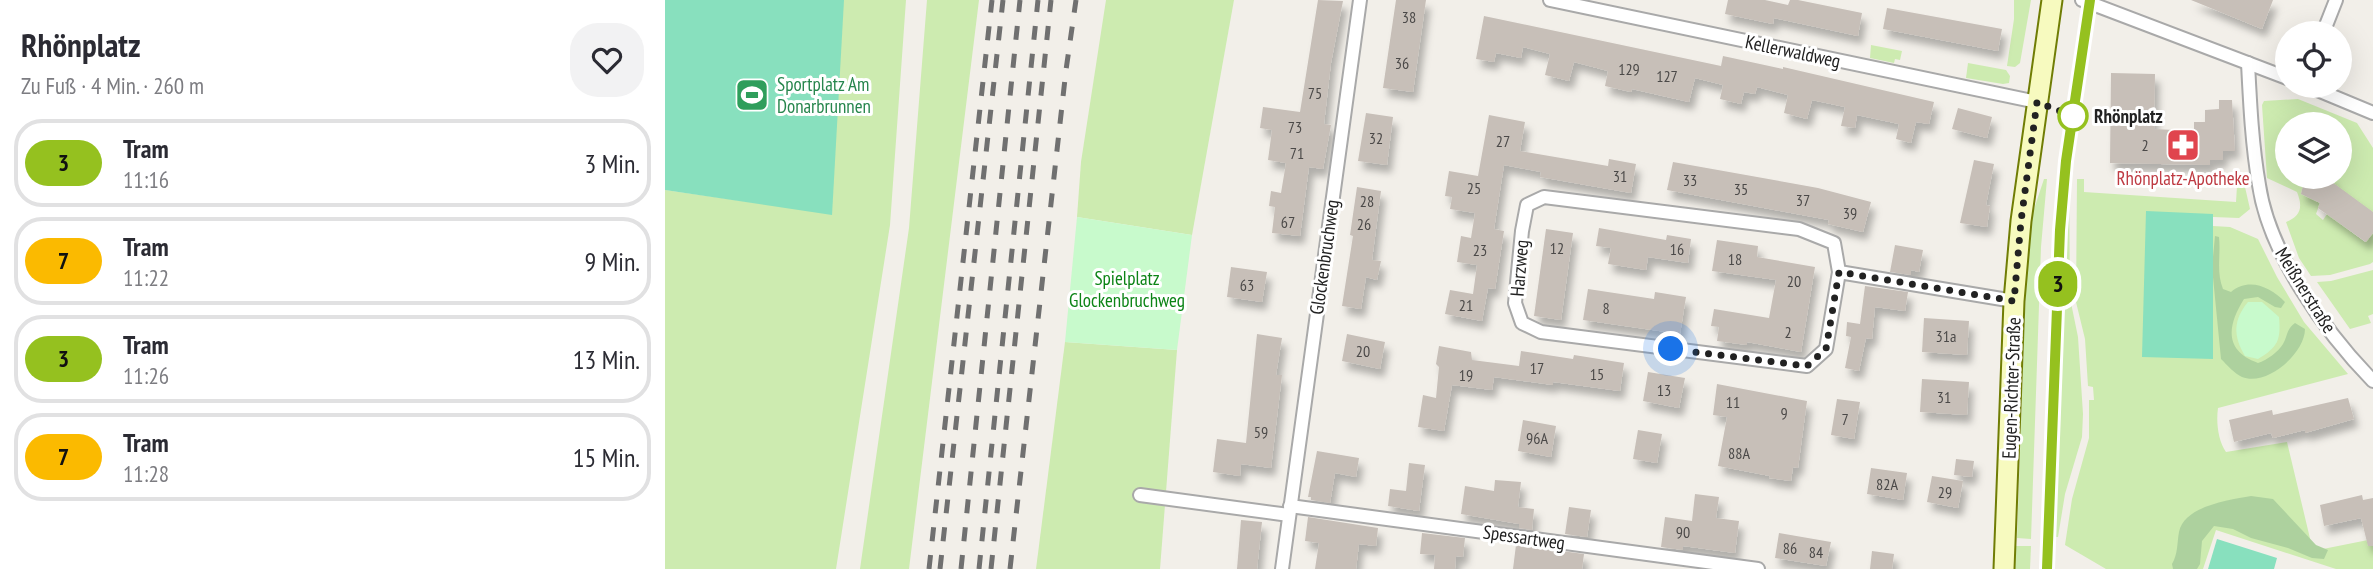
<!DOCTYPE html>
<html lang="de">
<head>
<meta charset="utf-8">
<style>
  :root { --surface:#fff; --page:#f2f2f3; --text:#2b2b33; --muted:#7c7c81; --line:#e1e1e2 }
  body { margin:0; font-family:"PT Sans Narrow",sans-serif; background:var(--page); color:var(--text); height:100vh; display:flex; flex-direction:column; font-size:26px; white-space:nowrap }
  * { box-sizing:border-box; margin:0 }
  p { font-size:23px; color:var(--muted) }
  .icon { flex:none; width:38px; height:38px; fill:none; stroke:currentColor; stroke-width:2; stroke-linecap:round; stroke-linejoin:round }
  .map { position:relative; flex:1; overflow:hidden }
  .drawer { display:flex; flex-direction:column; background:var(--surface); width:665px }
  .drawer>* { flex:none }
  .badge { padding:0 14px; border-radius:23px; font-size:24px; line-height:46px }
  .tools { position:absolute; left:1610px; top:21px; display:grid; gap:14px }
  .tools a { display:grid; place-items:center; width:77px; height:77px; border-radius:50%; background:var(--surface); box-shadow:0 7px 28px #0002; font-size:35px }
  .you { position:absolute; width:35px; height:35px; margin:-18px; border:5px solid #fff; border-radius:50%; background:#1a73e8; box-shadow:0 0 0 10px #1a73e833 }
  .map>.badge { position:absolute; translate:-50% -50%; box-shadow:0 0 0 4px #fff }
  .round { display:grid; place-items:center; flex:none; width:74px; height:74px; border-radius:28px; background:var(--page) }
  .summary { display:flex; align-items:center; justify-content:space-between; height:119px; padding:0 21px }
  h1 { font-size:33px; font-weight:700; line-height:52px }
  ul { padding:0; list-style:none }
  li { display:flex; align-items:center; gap:21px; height:88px; margin:0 14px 10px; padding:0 7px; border:4px solid var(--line); border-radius:28px }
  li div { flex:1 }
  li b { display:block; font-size:26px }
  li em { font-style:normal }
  li .badge { min-width:77px; font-weight:700; text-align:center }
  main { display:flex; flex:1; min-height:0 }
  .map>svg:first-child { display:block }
  .grass { fill:#cdebb0 }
  .forest { fill:#add19e }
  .park { fill:#c8facc }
  .pitch { fill:#88e0be }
  .building { fill:#c7bfb8; filter:url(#shadow) }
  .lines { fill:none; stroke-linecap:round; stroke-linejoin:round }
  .minor-casing { stroke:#a9a9a9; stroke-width:16 }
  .secondary-casing { stroke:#707d05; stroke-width:23 }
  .minor { stroke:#fff; stroke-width:12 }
  .secondary { stroke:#f7fabf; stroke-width:19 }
  .tram { stroke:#707070; stroke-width:2 }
  .rail { stroke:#707070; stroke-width:5; stroke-dasharray:14 14; stroke-linecap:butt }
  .line-casing { stroke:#fff; stroke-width:16 }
  .line { stroke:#95c11f; stroke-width:10 }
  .walk { stroke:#222; stroke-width:7; stroke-dasharray:0 12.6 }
  .stop-dot { fill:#fff; stroke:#95c11f; stroke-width:3.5 }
  .labels { text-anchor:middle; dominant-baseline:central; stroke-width:6; stroke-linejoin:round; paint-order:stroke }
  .number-label { font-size:16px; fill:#4b4948 }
  .street-label { font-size:19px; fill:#222; stroke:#fff }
  .leisure-label { font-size:19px; fill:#27864d; stroke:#fff; text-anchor:start }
  .stop-label { font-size:19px; font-weight:bold; fill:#222; stroke:#fff; text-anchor:start }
  .health-label { font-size:19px; fill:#be3a42; stroke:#fff }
  .park-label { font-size:19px; fill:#0c8416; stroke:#fff }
</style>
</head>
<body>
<main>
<section class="drawer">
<div class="summary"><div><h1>Rhönplatz</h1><p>Zu Fuß · 4 Min. · 260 m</p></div><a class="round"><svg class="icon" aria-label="heart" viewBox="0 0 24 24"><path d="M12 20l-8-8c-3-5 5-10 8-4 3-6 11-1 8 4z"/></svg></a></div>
<ul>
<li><span class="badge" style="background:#95c11f;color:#111">3</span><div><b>Tram</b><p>11:16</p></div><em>3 Min.</em></li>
<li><span class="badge" style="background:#fbba00;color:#111">7</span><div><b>Tram</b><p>11:22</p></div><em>9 Min.</em></li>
<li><span class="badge" style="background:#95c11f;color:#111">3</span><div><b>Tram</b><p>11:26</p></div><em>13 Min.</em></li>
<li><span class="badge" style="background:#fbba00;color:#111">7</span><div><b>Tram</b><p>11:28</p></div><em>15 Min.</em></li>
</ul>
</section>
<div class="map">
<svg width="1708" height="569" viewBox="0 0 1708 569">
  <defs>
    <filter id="shadow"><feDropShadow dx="4.5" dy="8" stdDeviation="3.5" flood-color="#0004"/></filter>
  </defs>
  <rect width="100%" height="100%" fill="#f2efe9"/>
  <g class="grass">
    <polygon points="149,0 241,0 225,225 171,569 0,569 0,190 127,208"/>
    <polygon points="262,0 314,0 244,569 195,569 244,228"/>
    <polygon points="441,0 569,0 527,235 412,217 416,162"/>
    <polygon points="1349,0 1366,0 1355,63 1350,67 1342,66 1349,19"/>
    <polygon points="1206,45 1237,51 1235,60 1230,59 1229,63 1205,58"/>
    <polygon points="1303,63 1341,70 1345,76 1344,83 1338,84 1301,78"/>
    <path d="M1633 99 1692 123 1708 148V212L1662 197 1669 177H1675V124H1622V177H1640L1636 194 1655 203 1651 214 1658 220 1662 214 1700 242 1708 233V262L1705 264 1665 275 1646 276 1634 258 1621 222C1636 216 1638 207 1632 192L1602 178 1597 105 1599 101Z"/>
    <polygon points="1379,179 1382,179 1376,247 1366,539 1352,538 1363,227"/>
    <polygon points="1404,179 1405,298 1413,337 1418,414 1417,437 1400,494 1393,537 1390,537"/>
    <path d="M1412 179H1419V192L1571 202 1572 186 1580 187 1585 209 1574 218 1548 217 1547 214 1548 358V226L1565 227 1593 239 1612 277 1639 322 1683 374 1553 408C1551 422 1553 441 1561 452L1622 442 1648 551 1708 539V569H1671L1551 530 1538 569H1441L1400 545 1407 499 1424 438V400H1429L1428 387 1423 386 1420 339 1411 302Z"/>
    <polygon points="1708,270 1708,314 1703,316 1706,323 1685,329 1652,282 1666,281"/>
    <polygon points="400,342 512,350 495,569 371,569"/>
    <polygon points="1351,546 1366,546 1365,569 1350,569"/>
  </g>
  <g class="forest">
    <path d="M1550 236 1554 237C1556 255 1551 272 1558 289L1566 292C1584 277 1605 287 1620 302L1616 308 1610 307 1593 297 1579 299C1562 326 1559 351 1593 363 1602 360 1613 352 1618 344 1623 335 1621 330 1630 323L1640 329C1640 353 1602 387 1577 377 1570 374 1562 365 1556 359L1547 267Z"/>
    <path d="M1586 496 1608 499 1651 545 1663 550 1659 559 1647 558 1623 548 1586 538 1568 529 1549 526 1537 541 1535 564 1532 569H1508L1507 564C1513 554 1512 543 1514 532 1519 506 1564 500 1586 496Z"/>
  </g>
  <g class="park">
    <polygon points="412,217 527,235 512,350 400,342"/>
    <path d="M1583 302H1597L1614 317C1616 340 1613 347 1593 359L1580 356C1568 336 1568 320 1583 302Z"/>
  </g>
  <g class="pitch">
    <polygon points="0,0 179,0 167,215 0,190"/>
    <polygon points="1481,211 1548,214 1548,359 1477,357"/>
    <polygon points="1552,539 1612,558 1609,569 1543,569"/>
  </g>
  <g class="building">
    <polygon points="653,0 678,1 666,63 659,124 666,125 658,169 644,167 635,236 607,233 610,207 604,206 606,191 616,193 621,163 603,160 607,130 595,128 598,107 635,112"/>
    <polygon points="731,0 761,0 748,92 718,88"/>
    <polygon points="1063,0 1100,0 1123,5 1125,0 1133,0 1197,13 1193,36 1109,18 1108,24 1060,14"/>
    <polygon points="1526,0 1608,0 1597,29"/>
    <polygon points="1222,8 1337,29 1333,51 1218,29"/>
    <polygon points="819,16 1056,66 1058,56 1118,69 1118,67 1269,102 1264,124 1251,122 1246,143 1231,139 1234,124 1192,115 1190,128 1176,126 1180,107 1147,100 1142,119 1119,113 1123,95 1092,87 1090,94 1079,92 1076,104 1055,99 1058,85 1030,78 1024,102 967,89 966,92 940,86 943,71 909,62 904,81 880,75 885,54 858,47 856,58 831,53 829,62 811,59"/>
    <polygon points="1446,73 1490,74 1489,129 1529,131 1529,122 1540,122 1540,110 1554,109 1554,100 1567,100 1570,151 1558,151 1558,160 1545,160 1545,165 1445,163"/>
    <polygon points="1293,108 1327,117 1322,138 1287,129"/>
    <polygon points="701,113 728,117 722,165 693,161"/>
    <polygon points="824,115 860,122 855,151 943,166 944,159 971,164 966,193 875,177 876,172 839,165 829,229 839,231 830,289 823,288 817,321 780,314 785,290 808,294 812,265 792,262 796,236 806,238 810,213 785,209 787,197 780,196 784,171 813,176"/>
    <polygon points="1309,160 1329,164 1321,205 1325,206 1322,227 1295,223"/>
    <polygon points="1008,162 1153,188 1206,202 1198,232 1163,224 1164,220 1002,190"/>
    <polygon points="1640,177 1669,177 1667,182 1708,212 1708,233 1701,242 1653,208 1655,203 1636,194"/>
    <polygon points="692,187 716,191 707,260 716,261 712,280 701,277 696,309 677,306 688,236 685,235"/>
    <polygon points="934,228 1001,240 1002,235 1026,239 1023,263 983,257 981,270 943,264 946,248 931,246"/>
    <polygon points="881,229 908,233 896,320 869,316"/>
    <polygon points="1052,240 1093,246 1092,257 1150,267 1136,352 1082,342 1082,345 1052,341 1054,327 1046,326 1049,309 1104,318 1111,280 1047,271"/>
    <polygon points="1230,245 1258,250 1254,272 1246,270 1246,275 1225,272"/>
    <polygon points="566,267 602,272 597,302 562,297"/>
    <polygon points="1200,286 1243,292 1240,311 1210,307 1207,339 1201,338 1194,371 1180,368 1186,337 1181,336 1182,322 1195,324"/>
    <polygon points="923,289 989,299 990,292 1021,297 1015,334 918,320"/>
    <polygon points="1259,318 1304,321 1302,355 1257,352"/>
    <polygon points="592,334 617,338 611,375 617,375 606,468 576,464 575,476 548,472 552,439 581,443"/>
    <polygon points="682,334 720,342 715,369 677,361"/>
    <polygon points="774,346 806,352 807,360 854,366 856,351 908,359 909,355 959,363 955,391 888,382 888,385 829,377 827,390 787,385 779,431 753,427 758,395 771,398 774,367 771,364"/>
    <polygon points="983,372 1020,378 1014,408 978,401"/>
    <polygon points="1257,379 1304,382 1302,415 1255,412"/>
    <polygon points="1052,384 1142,401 1133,468 1128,467 1126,481 1104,478 1105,476 1053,466 1062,417 1048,415"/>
    <polygon points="1683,398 1689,419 1640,433 1640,430 1608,438 1606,433 1569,442 1564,420 1607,410 1608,415"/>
    <polygon points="1172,399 1195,402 1189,439 1166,435"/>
    <polygon points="858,420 891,426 886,457 853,451"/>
    <polygon points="973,430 997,434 992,463 968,459"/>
    <polygon points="652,451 694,458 691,477 670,473 665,503 646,500 646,497 643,497"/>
    <polygon points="1291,459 1309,461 1307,477 1289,475"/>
    <polygon points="744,463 760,465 754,511 723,506 725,489 741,491"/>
    <polygon points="1206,468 1242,473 1238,500 1202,494"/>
    <polygon points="1267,476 1298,481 1293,508 1262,502"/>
    <polygon points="830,480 856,482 853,507 869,509 867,530 854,528 854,524 796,514 800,486 829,491"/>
    <polygon points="1030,494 1054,497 1051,518 1074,521 1070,553 1018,546 1018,550 996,547 1000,517 1027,521"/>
    <polygon points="1697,495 1698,500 1708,498 1708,546 1703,546 1696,518 1659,526 1655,505"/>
    <polygon points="904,507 926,510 922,537 900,534"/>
    <polygon points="643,517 713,528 711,546 694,544 691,569 650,569 654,543 640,541"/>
    <polygon points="576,520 597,522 592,569 572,569"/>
    <polygon points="757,533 800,538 798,557 791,556 790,569 769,569 770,555 755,554"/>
    <polygon points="1114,533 1166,542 1161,566 1110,558"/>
    <polygon points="851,545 919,554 917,569 848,569"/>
    <polygon points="1207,551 1229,554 1227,569 1205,569"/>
  </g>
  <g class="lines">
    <defs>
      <g id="minor">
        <polyline points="885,0 1372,102"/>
        <polyline points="1417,0 1622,78"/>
        <polyline points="1658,33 1671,0"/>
        <path d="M1583 63C1585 103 1587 145 1594 185 1604 253 1660 332 1708 381"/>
        <polyline points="1643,86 1708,113"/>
        <polyline points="1174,272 1161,349 1142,366 876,332 857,323 850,303 857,231 862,205 879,197 1134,229 1169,243 1174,272 1349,301"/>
        <polyline points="475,495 624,515"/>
        <polyline points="625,506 1093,569"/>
        <polyline points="617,569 695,0"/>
      </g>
      <polyline id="secondary" points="1339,569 1349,301 1356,221 1387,0"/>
    </defs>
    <use href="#minor" class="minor-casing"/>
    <use href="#secondary" class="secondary-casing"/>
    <use href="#minor" class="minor"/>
    <use href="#secondary" class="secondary"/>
    <polyline class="tram" points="1382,569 1395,230 1401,161 1425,0"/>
    <g class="rail">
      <polyline points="264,569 327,0"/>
      <polyline points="275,569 338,0"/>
      <polyline points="296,569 355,0"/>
      <polyline points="314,569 373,0"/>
      <polyline points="326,569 386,0"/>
      <polyline points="345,569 401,70 411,0"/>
    </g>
  </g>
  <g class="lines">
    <defs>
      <polyline id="line" points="1382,569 1395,230 1401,161 1425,0"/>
    </defs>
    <use href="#line" class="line-casing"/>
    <use href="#line" class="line"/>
    <polyline class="walk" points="1006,349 1142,366 1161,349 1174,272 1349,301 1356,221 1372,102 1408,116"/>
  </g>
  <defs>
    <symbol id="stadium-square" viewBox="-11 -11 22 22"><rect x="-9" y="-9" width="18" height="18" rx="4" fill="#2e9e5b" stroke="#fff"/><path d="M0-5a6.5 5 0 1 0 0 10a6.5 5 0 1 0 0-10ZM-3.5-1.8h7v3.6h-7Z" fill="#fff"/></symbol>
    <symbol id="pharmacy-square" viewBox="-11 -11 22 22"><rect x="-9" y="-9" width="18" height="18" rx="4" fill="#e0444e" stroke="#fff"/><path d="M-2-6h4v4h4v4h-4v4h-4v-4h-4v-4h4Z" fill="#fff"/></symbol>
  </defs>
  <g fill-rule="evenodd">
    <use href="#stadium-square" x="68" y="76" width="38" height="38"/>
    <use href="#pharmacy-square" x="1499" y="126" width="38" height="38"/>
  </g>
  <circle class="stop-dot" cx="1408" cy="116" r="14"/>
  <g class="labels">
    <g class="number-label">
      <text x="744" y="17">38</text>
      <text x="737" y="63">36</text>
      <text x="964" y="69">129</text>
      <text x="1002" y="76">127</text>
      <text x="650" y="93">75</text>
      <text x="630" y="127">73</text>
      <text x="711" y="138">32</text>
      <text x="838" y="141">27</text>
      <text x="1480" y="145">2</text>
      <text x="632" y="153">71</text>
      <text x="955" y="176">31</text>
      <text x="1025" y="180">33</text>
      <text x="809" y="188">25</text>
      <text x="1076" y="189">35</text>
      <text x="1138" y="200">37</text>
      <text x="702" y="201">28</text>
      <text x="1185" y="213">39</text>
      <text x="623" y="222">67</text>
      <text x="699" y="224">26</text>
      <text x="892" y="248">12</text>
      <text x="1012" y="249">16</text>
      <text x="815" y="250">23</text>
      <text x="1070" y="259">18</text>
      <text x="1129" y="281">20</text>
      <text x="582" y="285">63</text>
      <text x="801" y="305">21</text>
      <text x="941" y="308">8</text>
      <text x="1123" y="332">2</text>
      <text x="1281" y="336">31a</text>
      <text x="698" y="351">20</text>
      <text x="872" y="368">17</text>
      <text x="932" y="374">15</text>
      <text x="801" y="375">19</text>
      <text x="999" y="390">13</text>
      <text x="1279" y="397">31</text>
      <text x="1068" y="402">11</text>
      <text x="1119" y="413">9</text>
      <text x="1180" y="419">7</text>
      <text x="596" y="432">59</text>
      <text x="872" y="438">96A</text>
      <text x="1074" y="453">88A</text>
      <text x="1222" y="484">82A</text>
      <text x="1280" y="492">29</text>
      <text x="1018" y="532">90</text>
      <text x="1125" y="548">86</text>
      <text x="1151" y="552">84</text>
    </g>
    <g class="street-label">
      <text transform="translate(1128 51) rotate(12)">Kellerwaldweg</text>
      <text transform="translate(659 257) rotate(-82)">Glockenbruchweg</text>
      <text transform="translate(854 268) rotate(-85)">Harzweg</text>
      <text transform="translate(1641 290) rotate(58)">Meißnerstraße</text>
      <text transform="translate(1346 388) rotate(-88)">Eugen-Richter-Straße</text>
      <text transform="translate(859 537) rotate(8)">Spessartweg</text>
    </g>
    <g class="leisure-label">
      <text x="112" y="84">Sportplatz Am<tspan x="112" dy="22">Donarbrunnen</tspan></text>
    </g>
    <g class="stop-label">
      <text x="1429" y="116">Rhönplatz</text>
    </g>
    <g class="health-label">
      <text x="1518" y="178">Rhönplatz-Apotheke</text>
    </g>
    <g class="park-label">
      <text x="462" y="278">Spielplatz<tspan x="462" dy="22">Glockenbruchweg</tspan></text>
    </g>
  </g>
</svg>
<div class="tools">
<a><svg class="icon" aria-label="locate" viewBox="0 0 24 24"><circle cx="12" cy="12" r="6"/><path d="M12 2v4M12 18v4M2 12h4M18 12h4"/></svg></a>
<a><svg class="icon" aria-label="layers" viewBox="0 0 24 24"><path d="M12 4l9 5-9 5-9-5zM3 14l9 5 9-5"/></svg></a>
</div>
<div class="you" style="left:1006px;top:349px"></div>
<b class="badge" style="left:1393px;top:284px;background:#95c11f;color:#111">3</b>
</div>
</main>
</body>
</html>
